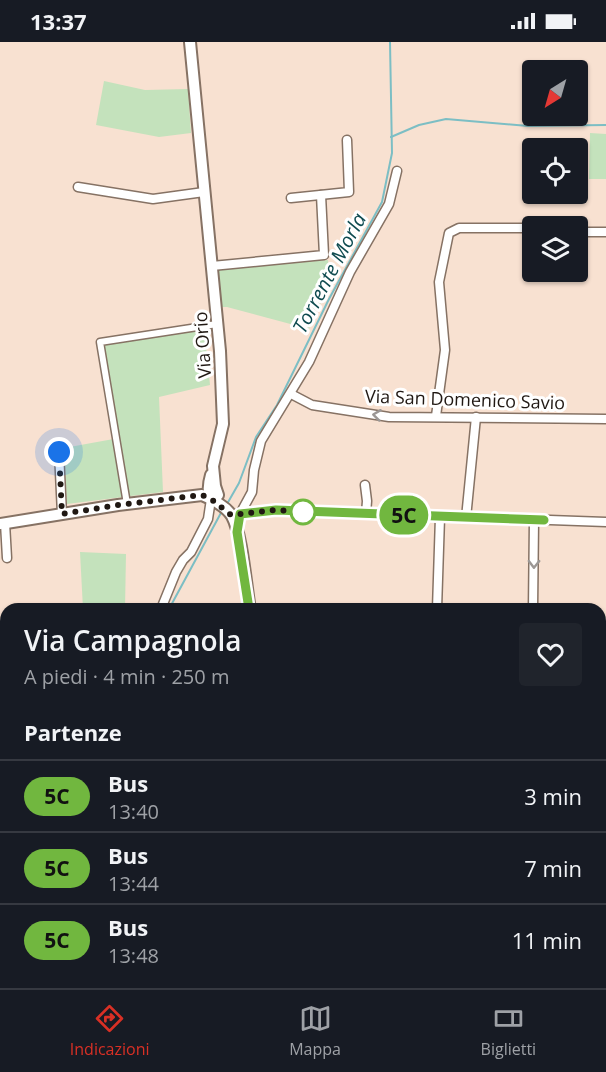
<!DOCTYPE html>
<html lang="it">
<head>
<meta charset="utf-8">
<style>
  :root { --surface:#171b24; --page:#20242c; --text:#f1f3f6; --muted:#9ea1a6; --line:#363941; --accent:#d93025 }
  body { margin:0; font-family:"Open Sans",sans-serif; background:var(--page); color:var(--text); height:100vh; display:flex; flex-direction:column; font-size:22px; white-space:nowrap }
  * { box-sizing:border-box; margin:0 }
  p { font-size:20px; color:var(--muted) }
  .icon { flex:none; width:33px; height:33px; fill:none; stroke:currentColor; stroke-width:2; stroke-linecap:round; stroke-linejoin:round }
  .map { position:relative; flex:1; overflow:hidden }
  .side { position:absolute; left:0px; top:561px; width:606px; height:386px; display:flex; flex-direction:column; background:var(--surface); border-radius:18px 18px 0 0; box-shadow:0 2px 4px #0004 }
  .side>* { flex:none }
  .badge { padding:0 12px; border-radius:20px; font-size:21px; line-height:39px }
  .needle { width:39px; rotate:217deg }
  .controls { position:absolute; left:522px; top:18px; display:grid; gap:12px }
  .controls a { display:grid; place-items:center; width:66px; height:66px; border-radius:6px; background:var(--surface); box-shadow:0 2px 4px #0004; font-size:30px }
  .you { position:absolute; width:30px; height:30px; margin:-15px; border:4px solid #fff; border-radius:50%; background:#1a73e8; box-shadow:0 0 0 9px #1a73e833 }
  .map>.badge { position:absolute; translate:-50% -50%; box-shadow:0 0 0 3px #fff }
  h2 { padding:0 24px; font-size:22px; line-height:54px }
  .round { display:grid; place-items:center; flex:none; width:63px; height:63px; border-radius:6px; background:var(--page) }
  .headline { display:flex; align-items:center; justify-content:space-between; height:102px; padding:0 24px }
  h1 { font-size:28px; font-weight:600; line-height:45px }
  ul { padding:0; list-style:none }
  li { display:flex; align-items:center; gap:18px; height:72px; padding:0 24px; border-top:2px solid var(--line) }
  li div { flex:1 }
  li b { display:block; font-size:22px }
  li em { font-style:normal }
  li .badge { min-width:66px; font-weight:700; text-align:center }
  .status { display:flex; justify-content:space-between; align-items:center; height:42px; padding:0 30px; background:var(--surface); direction:ltr }
  .status svg { height:16px; fill:currentColor }
  .dock { display:flex; justify-content:space-around; align-items:center; height:84px; border-top:2px solid var(--line); background:var(--surface); font-size:16px; color:var(--muted) }
  .dock a { display:grid; justify-items:center; gap:3px }
  .dock .selected { color:var(--accent) }
  .map>svg:first-child { display:block }
  .green { fill:#c4e2bc }
  .lines { fill:none; stroke-linecap:round; stroke-linejoin:round }
  .stream { stroke:#7cbec4; stroke-width:2 }
  .pedestrian-casing { stroke:#867264; stroke-width:9 }
  .minor-casing { stroke:#867264; stroke-width:11 }
  .tertiary-casing { stroke:#867264; stroke-width:14 }
  .trunk-casing { stroke:#4b784f; stroke-width:16 }
  .pedestrian { stroke:#fff; stroke-width:6 }
  .minor { stroke:#fff; stroke-width:8 }
  .tertiary { stroke:#fff; stroke-width:10 }
  .trunk { stroke:#82bc8c; stroke-width:14 }
  .oneway { stroke:#9b9795 }
  .line-casing { stroke:#fff; stroke-width:14 }
  .line { stroke:#71b73f; stroke-width:9 }
  .walk { stroke:#201813; stroke-width:6; stroke-dasharray:0 10.8 }
  .stop-dot { fill:#fff; stroke:#71b73f; stroke-width:3 }
  .labels { text-anchor:middle; dominant-baseline:central; stroke-width:6; stroke-linejoin:round; paint-order:stroke }
  .street-label { font-size:18px; fill:#201813; stroke:#fff }
  .water-label { font-size:20px; font-style:italic; fill:#0f4b50; stroke:#fff }
</style>
</head>
<body>
<div class="status"><b>13:37</b><svg viewBox="0 0 49 12"><path d="M0 12V9h3v3zM5 12V6h3v6zM10 12V3h3v9zM15 12V0h3v12zM26 1h20v11H26zM47 4h2v5h-2z"/></svg></div>
<div class="map">
<svg width="606" height="946" viewBox="0 0 606 946">
  <rect width="100%" height="100%" fill="#f8e1d1"/>
  <g class="green">
    <polygon points="104,39 145,48 188,47 191,91 159,95 96,83"/>
    <polygon points="590,91 606,92 606,137 589,137"/>
    <polygon points="328,218 330,241 309,287 227,265 219,265 215,228"/>
    <polygon points="204,285 210,343 159,355 163,450 67,462 64,406 119,396 104,303"/>
    <polygon points="80,510 126,512 125,567 83,567"/>
  </g>
  <g class="lines">
    <g class="stream">
      <polyline points="391,95 419,83 446,77 528,84 606,83"/>
      <polyline points="227,462 239,441 256,395 277,363 329,257 382,160 392,111 390,0"/>
      <polyline points="169,567 222,469"/>
      <polyline points="0,870 6,858"/>
    </g>
    <defs>
      <polyline id="pedestrian" points="127,462 100,300 217,282"/>
      <g id="minor">
        <polyline points="78,145 153,157 204,150"/>
        <polyline points="291,156 349,150 347,98"/>
        <polyline points="578,190 606,190"/>
        <polyline points="212,224 324,213 321,153"/>
        <polyline points="291,352 312,363 389,375 606,377"/>
        <polyline points="436,374 445,308 439,240 449,191 459,186 532,186"/>
        <polyline points="59,410 62,472"/>
        <polyline points="365,443 367,459 366,472"/>
        <polyline points="237,472 276,468 606,480"/>
        <polyline points="240,472 252,450 254,428 261,399 309,320 350,230 389,162 397,129"/>
        <polyline points="466,476 476,375"/>
        <polyline points="5,481 7,516"/>
        <polyline points="161,567 176,530 183,518 191,510 208,477 211,457"/>
        <polyline points="437,567 440,475"/>
        <polyline points="533,567 534,478"/>
        <polyline points="600,589 606,589"/>
        <polyline points="600,661 606,660"/>
        <polyline points="600,793 606,793"/>
        <polyline points="0,940 6,928"/>
        <polyline points="187,946 188,940"/>
        <polyline points="309,946 310,940"/>
        <polyline points="405,946 405,940"/>
        <polyline points="553,946 555,940"/>
      </g>
      <g id="tertiary">
        <polyline points="190,0 220,309 223,382 213,424 215,444 218,453"/>
        <path d="M211 433C202 464 221 456 232 474 242 492 246 545 250 567"/>
        <polyline points="0,482 118,463 202,453 211,457"/>
      </g>
      <g id="trunk">
        <polyline points="600,714 606,714"/>
        <polyline points="600,728 606,728"/>
        <polyline points="0,744 6,744"/>
        <polyline points="0,773 6,773"/>
      </g>
    </defs>
    <use href="#pedestrian" class="pedestrian-casing"/>
    <use href="#minor" class="minor-casing"/>
    <use href="#tertiary" class="tertiary-casing"/>
    <use href="#trunk" class="trunk-casing"/>
    <use href="#pedestrian" class="pedestrian"/>
    <use href="#minor" class="minor"/>
    <use href="#tertiary" class="tertiary"/>
    <use href="#trunk" class="trunk"/>
  </g>
  <defs><path id="oneway-chevron" d="M-2-3.5L2.5 0L-2 3.5" fill="none" stroke-width="1.6" stroke-linecap="round" stroke-linejoin="round" transform="scale(1.5)"/></defs>
  <g class="oneway">
    <use href="#oneway-chevron" transform="translate(377 373) rotate(-173)"/>
    <use href="#oneway-chevron" transform="translate(534 522) rotate(91)"/>
  </g>
  <g class="lines">
    <defs>
      <polyline id="line" points="249,567 237,490 240,472 276,468 544,478"/>
    </defs>
    <use href="#line" class="line-casing"/>
    <use href="#line" class="line"/>
    <polyline class="walk" points="59,410 62,472 118,463 202,453 211,457 231,473 276,468 303,470"/>
  </g>
  <circle class="stop-dot" cx="303" cy="470" r="12"/>
  <g class="labels">
    <g class="street-label">
      <text transform="translate(202 303) rotate(-94)">Via Orio</text>
      <text transform="translate(465 357) rotate(2)">Via San Domenico Savio</text>
    </g>
    <g class="water-label">
      <text transform="translate(329 231) rotate(-62)">Torrente Morla</text>
    </g>
  </g>
</svg>
<div class="controls">
<a><svg class="needle" viewBox="-14 -14 28 28"><path d="M0-13l5 13h-10z" fill="#e53935"/><path d="M0 13l5-13h-10z" fill="#9ea1a6"/></svg></a>
<a><svg class="icon" aria-label="locate" viewBox="0 0 24 24"><circle cx="12" cy="12" r="6"/><path d="M12 2v4M12 18v4M2 12h4M18 12h4"/></svg></a>
<a><svg class="icon" aria-label="layers" viewBox="0 0 24 24"><path d="M12 4l9 5-9 5-9-5zM3 14l9 5 9-5"/></svg></a>
</div>
<div class="you" style="left:59px;top:410px"></div>
<b class="badge" style="left:404px;top:473px;background:#71b73f;color:#111">5C</b>
<section class="side">
<div class="headline"><div><h1>Via Campagnola</h1><p>A piedi · 4 min · 250 m</p></div><a class="round"><svg class="icon" aria-label="heart" viewBox="0 0 24 24"><path d="M12 20l-8-8c-3-5 5-10 8-4 3-6 11-1 8 4z"/></svg></a></div>
<h2>Partenze</h2>
<ul>
<li><span class="badge" style="background:#71b73f;color:#111">5C</span><div><b>Bus</b><p>13:40</p></div><em>3 min</em></li>
<li><span class="badge" style="background:#71b73f;color:#111">5C</span><div><b>Bus</b><p>13:44</p></div><em>7 min</em></li>
<li><span class="badge" style="background:#71b73f;color:#111">5C</span><div><b>Bus</b><p>13:48</p></div><em>11 min</em></li>
</ul>
</section>
</div>
<nav class="dock">
<a class="selected"><svg class="icon" aria-label="directions" viewBox="0 0 24 24"><path d="M12 3l9 9-9 9-9-9zM9 14v-3h6M13 9l2 2-2 2"/></svg>Indicazioni</a>
<a><svg class="icon" aria-label="map" viewBox="0 0 24 24"><path d="M3 6l6-2 6 2 6-2v14l-6 2-6-2-6 2zM9 4v14M15 6v14"/></svg>Mappa</a>
<a><svg class="icon" aria-label="tickets" viewBox="0 0 24 24"><path d="M3 7h18v10H3zM15 7v10"/></svg>Biglietti</a>
</nav>
</body>
</html>
